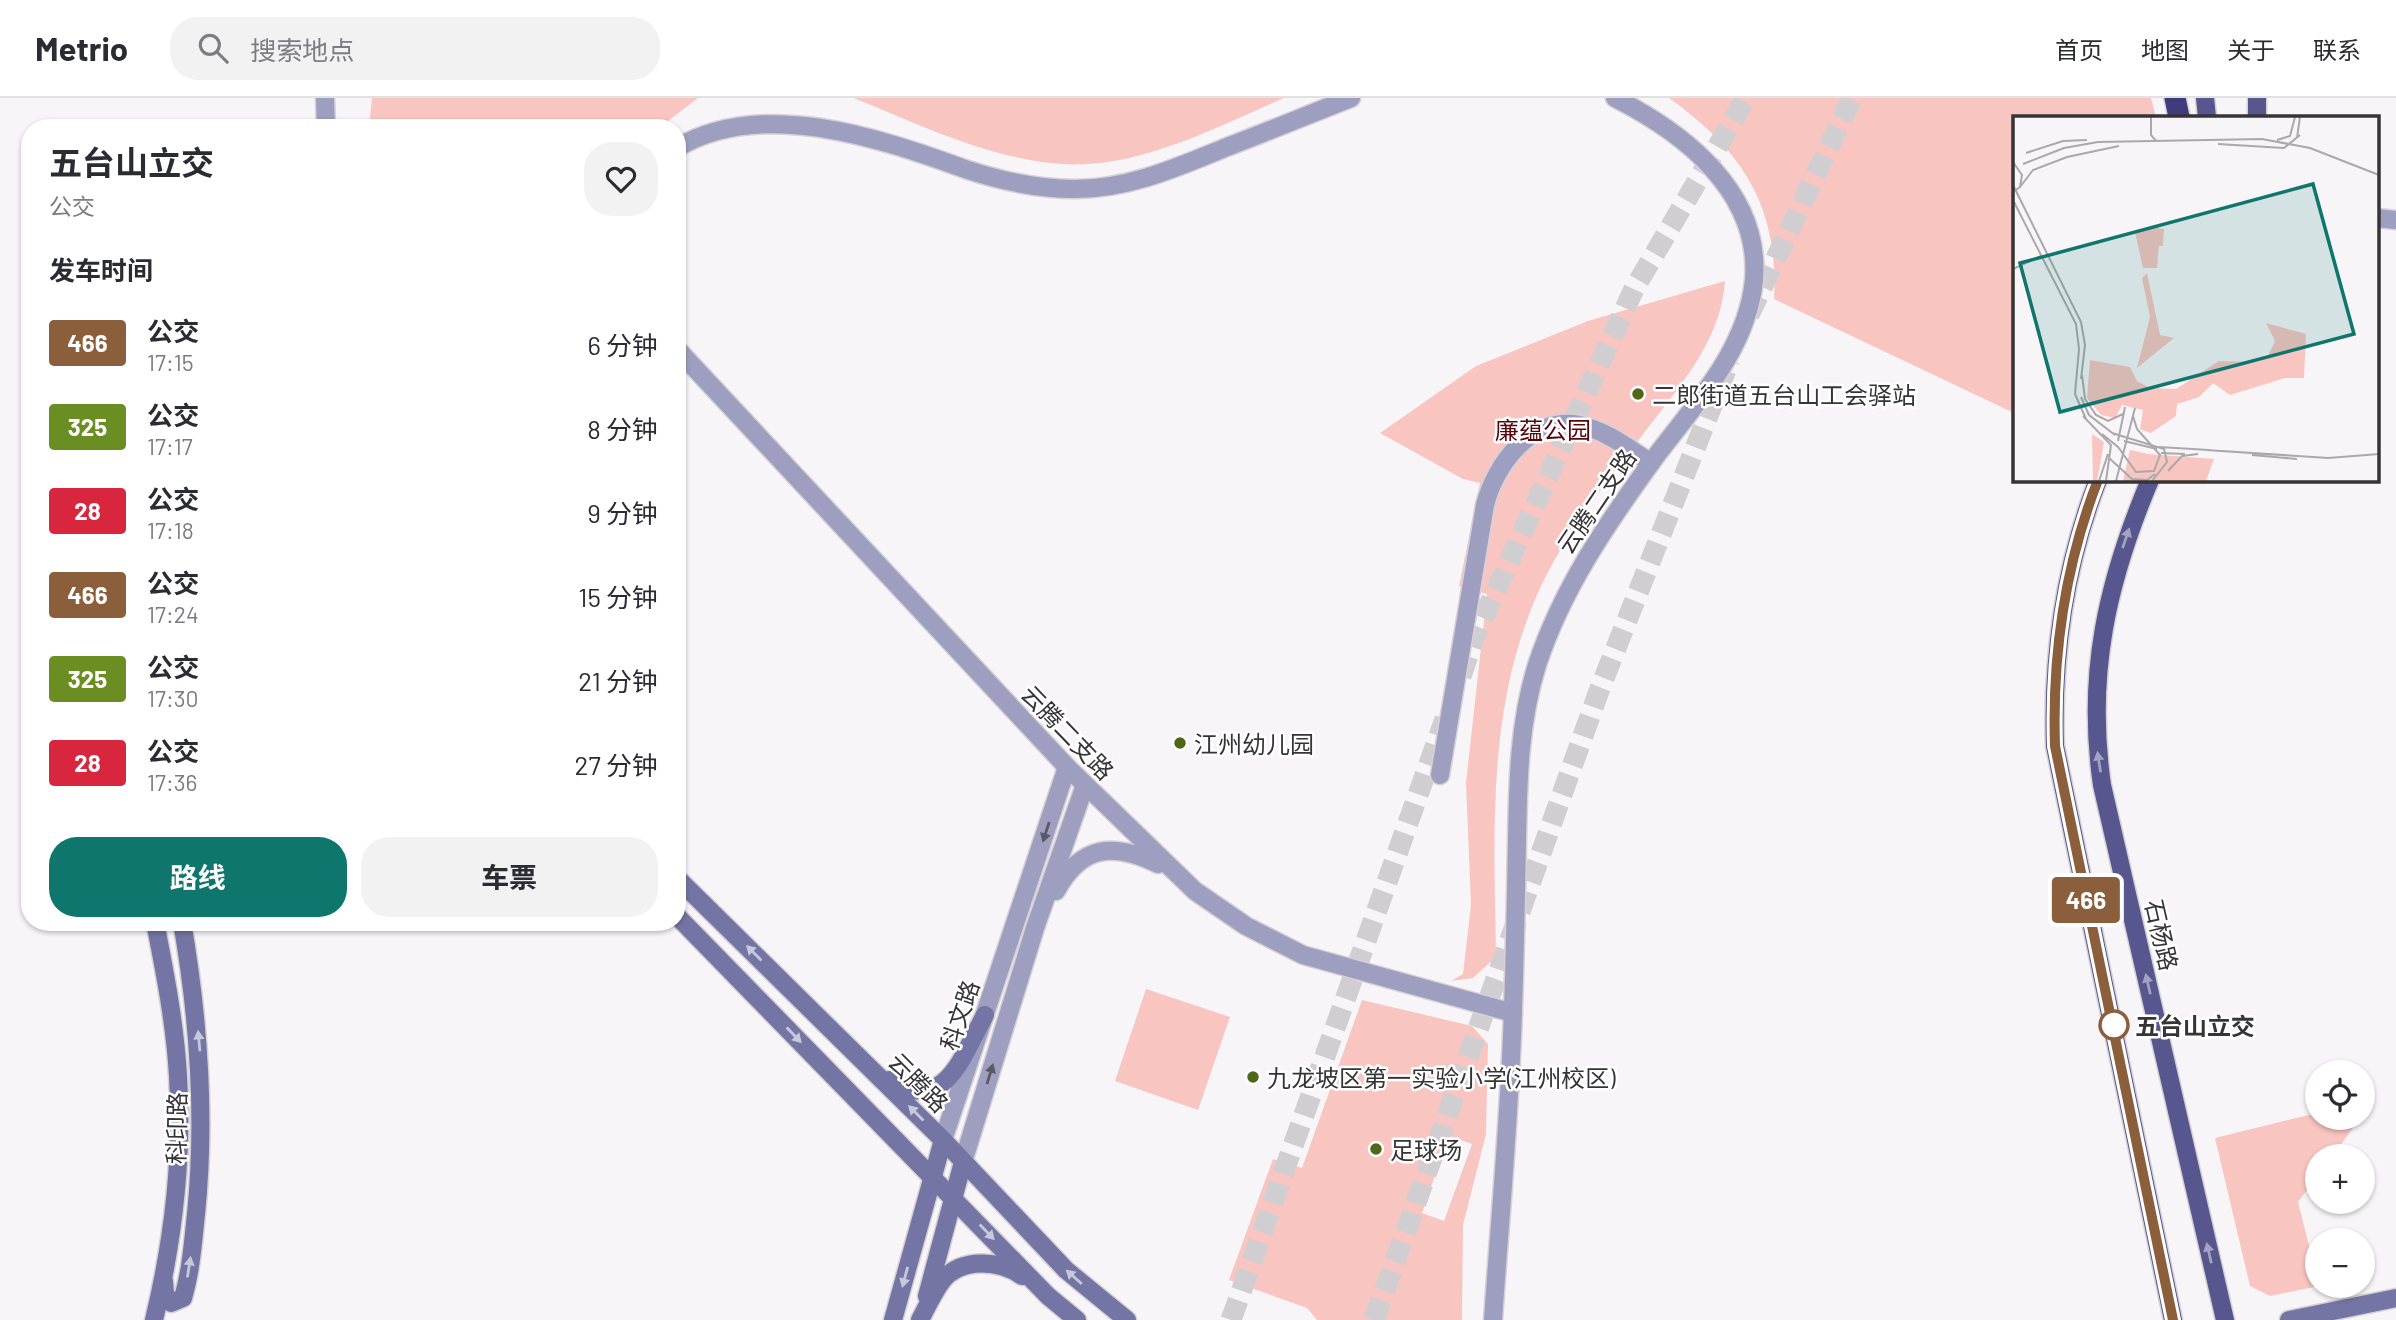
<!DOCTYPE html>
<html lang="zh">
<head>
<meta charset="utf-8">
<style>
  :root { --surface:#fff; --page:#f2f2f3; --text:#2b2b33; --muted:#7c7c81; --line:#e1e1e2; --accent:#0f766e }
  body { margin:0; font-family:Barlow,"Noto Sans SC",sans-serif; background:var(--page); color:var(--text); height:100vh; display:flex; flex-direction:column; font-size:26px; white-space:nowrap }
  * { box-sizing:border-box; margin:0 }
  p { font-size:23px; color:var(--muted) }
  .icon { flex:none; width:38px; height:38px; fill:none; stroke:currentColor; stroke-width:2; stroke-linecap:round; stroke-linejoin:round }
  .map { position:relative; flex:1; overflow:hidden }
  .panel { position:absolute; left:21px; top:21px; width:665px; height:812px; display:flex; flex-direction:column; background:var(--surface); border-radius:28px; box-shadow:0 2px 5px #0004 }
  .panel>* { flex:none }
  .badge { padding:0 14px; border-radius:5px; font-size:24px; line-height:46px }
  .tools { position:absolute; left:2305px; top:962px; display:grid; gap:14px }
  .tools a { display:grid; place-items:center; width:70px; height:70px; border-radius:50%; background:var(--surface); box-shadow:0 2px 5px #0004; font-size:35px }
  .map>.badge { position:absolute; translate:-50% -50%; box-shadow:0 0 0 4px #fff }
  h2 { padding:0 28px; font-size:26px; line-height:63px }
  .round { display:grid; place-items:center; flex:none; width:74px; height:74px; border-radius:28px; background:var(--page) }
  .overview { display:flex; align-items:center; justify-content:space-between; height:119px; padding:0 28px }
  h1 { font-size:33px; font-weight:700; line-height:52px }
  .cta { display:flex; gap:14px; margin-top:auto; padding:14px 28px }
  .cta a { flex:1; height:80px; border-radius:28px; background:var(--accent); color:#fff; font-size:28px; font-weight:700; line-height:80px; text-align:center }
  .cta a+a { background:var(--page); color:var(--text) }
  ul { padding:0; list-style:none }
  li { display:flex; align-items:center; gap:21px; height:84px; padding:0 28px }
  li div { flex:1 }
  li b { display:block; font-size:26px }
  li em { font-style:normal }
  li .badge { min-width:77px; font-weight:700; text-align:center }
  header { display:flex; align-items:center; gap:42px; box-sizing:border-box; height:98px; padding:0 35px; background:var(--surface); border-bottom:2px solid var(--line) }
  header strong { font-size:33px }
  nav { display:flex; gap:38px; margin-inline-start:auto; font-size:24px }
  .search { width:490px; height:63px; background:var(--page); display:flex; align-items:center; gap:18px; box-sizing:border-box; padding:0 24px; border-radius:28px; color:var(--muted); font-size:26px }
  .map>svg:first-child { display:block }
  .green { fill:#f9c5c0; fill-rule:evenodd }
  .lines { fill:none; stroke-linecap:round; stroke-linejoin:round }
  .highway-tunnel { stroke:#d1ced2; stroke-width:21; stroke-dasharray:21 10; stroke-linecap:butt }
  .street-casing { stroke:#d5d2d6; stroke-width:21 }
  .secondary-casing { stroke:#d5d2d6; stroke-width:21 }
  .primary-casing { stroke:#d5d2d6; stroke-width:21 }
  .highway-casing { stroke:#d5d2d6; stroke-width:24 }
  .street { stroke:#9e9fc0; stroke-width:18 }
  .secondary { stroke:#7475a4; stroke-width:18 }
  .primary { stroke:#58568f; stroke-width:18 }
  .highway { stroke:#403b7c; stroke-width:21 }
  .oneway { fill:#a3a2c1 }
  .oneway2 { fill:#5a5966 }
  .oneway3 { fill:#c7c8db }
  .line-casing { stroke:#fff; stroke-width:16 }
  .line { stroke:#8b5e3c; stroke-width:10 }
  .poi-dot { fill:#4f6716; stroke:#fff; stroke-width:2.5 }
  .stop-dot { fill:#fff; stroke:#8b5e3c; stroke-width:3.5 }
  .labels { text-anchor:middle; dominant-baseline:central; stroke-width:5; stroke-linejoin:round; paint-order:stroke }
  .poi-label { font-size:24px; fill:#353436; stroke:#fff; text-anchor:start }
  .park-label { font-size:24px; fill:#55060d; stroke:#fff }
  .street-label { font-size:24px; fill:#353436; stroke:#fff }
  .stop-label { font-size:24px; font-weight:bold; fill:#353436; stroke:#fff; text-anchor:start }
  .inset-road { fill:none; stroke:#aaa8ab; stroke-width:2 }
  .view { fill:#0f766e; fill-opacity:0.15; stroke:#0f766e; stroke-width:3.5 }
  .inset-edge { fill:none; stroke:#353436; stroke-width:3.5 }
</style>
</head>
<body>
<header>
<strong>Metrio</strong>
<div class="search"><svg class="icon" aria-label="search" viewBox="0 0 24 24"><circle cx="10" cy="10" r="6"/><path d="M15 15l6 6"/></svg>搜索地点</div>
<nav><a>首页</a><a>地图</a><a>关于</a><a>联系</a></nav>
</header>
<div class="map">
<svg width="2396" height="1222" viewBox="0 0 2396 1222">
  <rect width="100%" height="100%" fill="#f8f5f9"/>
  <g class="green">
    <polygon points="372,0 698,0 659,30 369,30"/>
    <path d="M854 0H1284C1212 31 1132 75 1050 65 982 57 917 26 854 0Z"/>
    <path d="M1669 0H2151L2156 19H2014V315L1774 201C1779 109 1743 53 1669 0Z"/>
    <path d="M1725 183C1721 245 1676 292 1641 339 1605 386 1569 431 1543 484 1486 602 1494 732 1496 859L1473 880 1451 883 1463 876 1471 807 1466 685 1487 496 1459 488 1480 385 1463 381 1380 335 1476 268 1588 223Z"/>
    <polygon points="1146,891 1230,919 1198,1012 1115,983"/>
    <path d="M1362 902 1472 928 1488 946 1486 1036 1463 1127 1462 1222H1317L1307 1210 1229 1182 1273 1061 1302 1070ZM1449 1038 1472 1046 1444 1123 1422 1115Z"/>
    <polygon points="2317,1015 2317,1020 2360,1020 2332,1059 2317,1059 2317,1079 2298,1104 2319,1188 2270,1198 2250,1188 2215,1040"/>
  </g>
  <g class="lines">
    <g class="highway-tunnel">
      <polyline points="1749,217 1852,0"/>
      <polyline points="1461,578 1474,540 1634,191 1746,0"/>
      <polyline points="1231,1222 1445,621"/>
      <polyline points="1374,1222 1599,593 1730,262"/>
    </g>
    <defs>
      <g id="street">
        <polyline points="325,0 326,30"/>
        <path d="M677 50C760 0 877 39 965 71 1001 83 1037 91 1075 91 1129 91 1178 69 1227 49 1269 33 1310 16 1351 0"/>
        <polyline points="2377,120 2396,122"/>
        <polyline points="677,251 1067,669 1195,793 1246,828 1303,857 1513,915"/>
        <path d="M1440 677 1485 407C1495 367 1531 317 1580 327 1607 333 1628 350 1651 365"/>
        <path d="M1056 793C1081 747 1113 744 1158 766"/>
        <polyline points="943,1042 1067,669"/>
        <polyline points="963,1064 1035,830 1085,687"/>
        <path d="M1493 1222C1500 1119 1510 1015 1513 911 1515 855 1516 798 1517 742 1518 683 1519 624 1537 567 1562 491 1606 427 1653 362 1694 307 1747 253 1754 182 1761 94 1684 35 1615 0"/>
      </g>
      <g id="secondary">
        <polyline points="677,780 943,1042 1066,1172 1127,1222"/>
        <polyline points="677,818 1048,1198 1077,1222"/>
        <path d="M889 982C946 1017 962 958 985 917"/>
        <path d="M164 1183 165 1196 171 1205 183 1200C191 1173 193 1144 196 1116 206 1017 199 922 182 824"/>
        <polyline points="927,1198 963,1064"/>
        <path d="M154 1222C173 1143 183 1059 178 978 175 926 165 875 155 824"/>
        <polyline points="893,1222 943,1042"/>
        <path d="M920 1222C927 1209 933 1195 942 1183 961 1159 1000 1162 1022 1178"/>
        <polyline points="2289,1222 2396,1200"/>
      </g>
      <g id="primary">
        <polyline points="2205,0 2207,19"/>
        <polyline points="2257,0 2257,19"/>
        <path d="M2098 382C2065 467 2052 556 2055 648L2173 1222"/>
        <path d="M2150 382C2107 484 2086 576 2102 687L2225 1222"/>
      </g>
      <polyline id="highway" points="2175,0 2179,19"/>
    </defs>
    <use href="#street" class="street-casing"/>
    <use href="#secondary" class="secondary-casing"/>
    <use href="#primary" class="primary-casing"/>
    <use href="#highway" class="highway-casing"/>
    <use href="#street" class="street"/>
    <use href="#secondary" class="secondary"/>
    <use href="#primary" class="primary"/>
    <use href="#highway" class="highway"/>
  </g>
  <defs><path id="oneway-solid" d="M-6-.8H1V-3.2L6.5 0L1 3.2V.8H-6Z" transform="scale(1.75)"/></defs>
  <g class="oneway">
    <use href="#oneway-solid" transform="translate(2126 440) rotate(-71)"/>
    <use href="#oneway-solid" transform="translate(2099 664) rotate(-99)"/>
    <use href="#oneway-solid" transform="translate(2148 886) rotate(-103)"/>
    <use href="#oneway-solid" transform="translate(2209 1155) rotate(-103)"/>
  </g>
  <g class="oneway2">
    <use href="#oneway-solid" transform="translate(1046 734) rotate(108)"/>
    <use href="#oneway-solid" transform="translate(990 976) rotate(-73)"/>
  </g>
  <g class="oneway3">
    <use href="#oneway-solid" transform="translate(754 855) rotate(-135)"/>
    <use href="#oneway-solid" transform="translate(794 937) rotate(46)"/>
    <use href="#oneway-solid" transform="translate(199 943) rotate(-95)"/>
    <use href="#oneway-solid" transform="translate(916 1015) rotate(-135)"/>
    <use href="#oneway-solid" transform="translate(987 1134) rotate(46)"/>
    <use href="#oneway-solid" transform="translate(189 1169) rotate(-81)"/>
    <use href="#oneway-solid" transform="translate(905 1179) rotate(105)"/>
    <use href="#oneway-solid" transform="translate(1074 1179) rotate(-138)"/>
  </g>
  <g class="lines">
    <defs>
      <path id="line" d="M2098 382C2065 467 2052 556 2055 648L2173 1222"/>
    </defs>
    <use href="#line" class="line-casing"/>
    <use href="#line" class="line"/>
  </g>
  <g class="poi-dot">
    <circle cx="1638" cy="296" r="7"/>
    <circle cx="1180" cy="645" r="7"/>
    <circle cx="1253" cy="979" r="7"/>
    <circle cx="1376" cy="1051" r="7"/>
  </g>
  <circle class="stop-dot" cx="2114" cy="927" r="14"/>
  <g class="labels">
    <g class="poi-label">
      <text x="1652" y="296">二郎街道五台山工会驿站</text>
      <text x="1194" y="645">江州幼儿园</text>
      <text x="1267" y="979">九龙坡区第一实验小学(江州校区)</text>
      <text x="1390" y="1051">足球场</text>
    </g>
    <g class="park-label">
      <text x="1543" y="331">廉蕴公园</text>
    </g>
    <g class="street-label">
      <text transform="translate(1596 403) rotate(-56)">云腾二支路</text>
      <text transform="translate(1068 634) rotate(46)">云腾二支路</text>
      <text transform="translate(2162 837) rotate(77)">石杨路</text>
      <text transform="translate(959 917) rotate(-71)">科文路</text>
      <text transform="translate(919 984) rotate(45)">云腾路</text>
      <text transform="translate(176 1030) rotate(-89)">科印路</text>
    </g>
    <g class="stop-label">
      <text x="2135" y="927">五台山立交</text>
    </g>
  </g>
  <g transform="translate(2013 18)">
    <rect width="366" height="366" fill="#f8f5f9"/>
    <path d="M139 111 151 113 150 130H146L144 152H130L122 116ZM134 157 147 219 161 222 124 252 137 201 129 162ZM253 207 293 218 291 262H272L217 279 200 267 186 281 164 288 163 300 138 317 127 313 130 294 109 289 102 302 88 299 74 282 77 244 117 251 124 265 137 272 163 273 206 245 240 246 255 240 262 225ZM79 318 91 326 84 365H80ZM117 334 135 338 201 343 193 365H110Z" fill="#f9c5c0"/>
    <path class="inset-road" d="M138 1V19L143 25M284 22 287 1M264 24 277 20 282 1M205 28 271 32 287 19M13 37 50 25 74 24M0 46 9 59 7 71 0 76M10 48 51 32 85 26 249 23 297 32 366 59M0 69 68 206 72 229 68 263M7 71 20 54 54 41 106 30M0 84 63 208 66 233 62 278 73 303M0 153 28 140M69 259 72 283 83 299 95 305 110 298M68 281 76 299 102 319M70 300 98 329 93 365M99 317 151 333 154 346 139 365M89 318 105 331 123 356 141 355 147 339 124 313 120 300M105 325 112 291M111 325 144 333M146 331 196 334M193 334 315 342 366 338M148 337 172 338M239 339 284 343M96 342 119 363 134 364 142 358M155 355 169 340 185 338M86 365 95 338M103 365 122 292"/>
    <path class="view" d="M300 68 341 218 47 296 7 147Z"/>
    <rect width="366" height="366" class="inset-edge"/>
  </g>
</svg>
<div class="tools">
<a><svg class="icon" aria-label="locate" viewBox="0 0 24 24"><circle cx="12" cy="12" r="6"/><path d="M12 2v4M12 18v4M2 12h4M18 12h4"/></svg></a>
<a>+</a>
<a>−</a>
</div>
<b class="badge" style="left:2086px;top:802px;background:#8b5e3c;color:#fff">466</b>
<section class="panel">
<div class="overview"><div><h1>五台山立交</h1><p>公交</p></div><a class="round"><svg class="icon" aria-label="heart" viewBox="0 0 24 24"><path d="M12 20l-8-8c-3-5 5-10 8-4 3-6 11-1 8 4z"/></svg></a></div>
<h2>发车时间</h2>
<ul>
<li><span class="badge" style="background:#8b5e3c;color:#fff">466</span><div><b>公交</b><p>17:15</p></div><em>6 分钟</em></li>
<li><span class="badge" style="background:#6b8e23;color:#fff">325</span><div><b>公交</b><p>17:17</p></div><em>8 分钟</em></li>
<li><span class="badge" style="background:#d7263d;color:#fff">28</span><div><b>公交</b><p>17:18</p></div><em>9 分钟</em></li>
<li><span class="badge" style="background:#8b5e3c;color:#fff">466</span><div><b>公交</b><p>17:24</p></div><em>15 分钟</em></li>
<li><span class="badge" style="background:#6b8e23;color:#fff">325</span><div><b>公交</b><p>17:30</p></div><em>21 分钟</em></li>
<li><span class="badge" style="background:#d7263d;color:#fff">28</span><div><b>公交</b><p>17:36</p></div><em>27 分钟</em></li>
</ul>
<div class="cta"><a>路线</a><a>车票</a></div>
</section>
</div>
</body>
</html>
